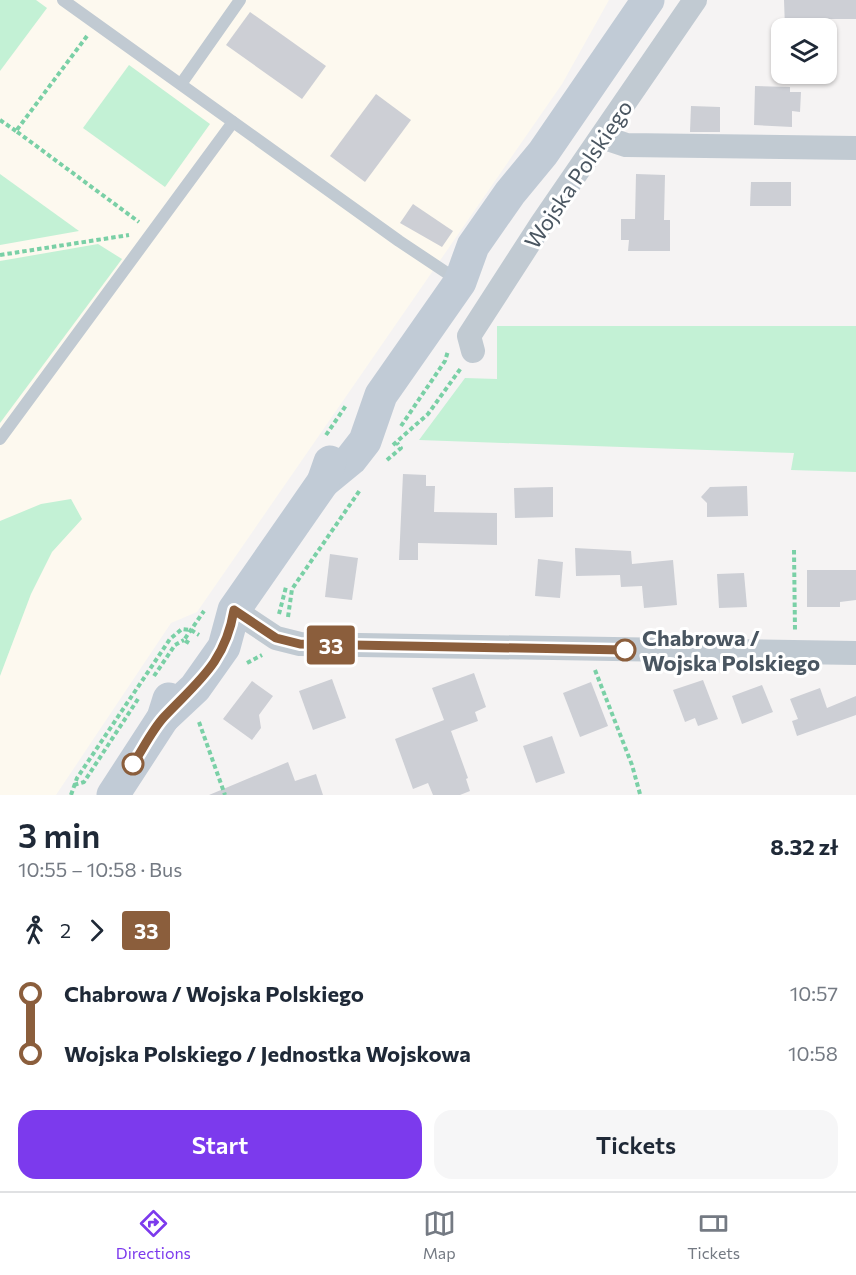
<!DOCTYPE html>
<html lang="en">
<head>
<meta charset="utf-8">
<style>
  :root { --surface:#fff; --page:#f6f6f7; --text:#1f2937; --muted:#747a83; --line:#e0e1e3; --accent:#7c3aed }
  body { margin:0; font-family:Commissioner,sans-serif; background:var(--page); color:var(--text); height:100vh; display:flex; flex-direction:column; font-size:22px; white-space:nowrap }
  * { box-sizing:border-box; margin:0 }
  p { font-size:20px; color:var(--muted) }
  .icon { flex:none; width:33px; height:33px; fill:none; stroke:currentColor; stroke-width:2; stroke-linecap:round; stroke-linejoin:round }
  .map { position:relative; height:795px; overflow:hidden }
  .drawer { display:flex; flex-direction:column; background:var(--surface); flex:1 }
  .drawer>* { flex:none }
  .badge { padding:0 12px; border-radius:4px; font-size:21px; line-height:39px }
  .tools { position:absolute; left:771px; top:18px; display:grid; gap:12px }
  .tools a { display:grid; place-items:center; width:66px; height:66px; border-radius:12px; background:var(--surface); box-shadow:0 2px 4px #0004; font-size:30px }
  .map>.badge { position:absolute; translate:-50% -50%; box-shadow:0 0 0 3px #fff }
  .legs { display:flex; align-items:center; gap:9px; height:66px; padding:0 18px; font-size:20px }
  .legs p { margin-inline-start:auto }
  .overview { display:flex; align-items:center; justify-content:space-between; height:102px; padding:0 18px }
  h1 { font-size:33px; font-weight:600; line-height:45px }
  .primary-button { display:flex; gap:12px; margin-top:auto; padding:12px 18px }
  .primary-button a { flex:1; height:69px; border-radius:18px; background:var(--accent); color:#fff; font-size:24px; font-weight:600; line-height:69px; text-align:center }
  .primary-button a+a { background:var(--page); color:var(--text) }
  ul { padding:0 18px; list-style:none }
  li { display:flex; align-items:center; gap:21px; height:60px; font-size:22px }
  li i { display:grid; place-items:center; width:9px; height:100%; margin:0 8px; background:currentColor }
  li i::after { content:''; width:15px; height:15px; margin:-8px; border:4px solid; border-radius:50%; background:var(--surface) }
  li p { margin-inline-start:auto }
  li:first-child i { background:linear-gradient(#0000 50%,currentColor 0) }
  li:last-child i { background:linear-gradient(currentColor 50%,#0000 0) }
  .menu { display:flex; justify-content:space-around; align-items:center; height:84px; border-top:2px solid var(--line); background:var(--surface); font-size:16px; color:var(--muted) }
  .menu a { display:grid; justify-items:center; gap:3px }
  .menu .active { color:var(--accent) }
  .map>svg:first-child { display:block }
  .commercial { fill:#fdf9ef }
  .green { fill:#c3f1d5 }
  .building { fill:#cdcfd5 }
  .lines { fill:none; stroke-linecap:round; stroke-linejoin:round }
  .path { stroke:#7ad0a6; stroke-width:4; stroke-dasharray:4.5 3; stroke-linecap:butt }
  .lane { stroke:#c1cad2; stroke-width:12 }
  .street { stroke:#c1cad2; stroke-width:24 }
  .secondary { stroke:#c1cbd6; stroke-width:33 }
  .line-1-casing { stroke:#fff; stroke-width:14 }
  .line-1 { stroke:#8b5e3c; stroke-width:9 }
  .stop-1-dot { fill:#fff; stroke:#8b5e3c; stroke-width:3 }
  .labels { text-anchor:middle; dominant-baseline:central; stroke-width:6; stroke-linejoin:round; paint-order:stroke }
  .street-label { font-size:22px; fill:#4a5661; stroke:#fff }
  .stop-label { font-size:22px; font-weight:bold; fill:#4a5661; stroke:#fff; text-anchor:start }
</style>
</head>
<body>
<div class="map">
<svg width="856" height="795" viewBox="0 0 856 795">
  <rect width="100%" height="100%" fill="#f5f3f3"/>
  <polygon class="commercial" points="0,0 609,0 562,84 197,612 171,623 56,795 0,795"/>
  <g class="green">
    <polygon points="0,0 36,0 47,8 0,71"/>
    <polygon points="129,65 210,124 165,187 83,128"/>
    <polygon points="0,174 79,231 0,245"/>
    <polygon points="98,244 122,259 0,423 0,261"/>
    <polygon points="497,326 856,326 856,472 791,470 794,453 419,440 465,378 497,379"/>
    <polygon points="71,499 82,519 52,552 31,594 0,676 0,521 41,504"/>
  </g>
  <g class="building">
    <polygon points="784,0 856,0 856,19 817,19 817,28 785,28"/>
    <polygon points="250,12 326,66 302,99 226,45"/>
    <polygon points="755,86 790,87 790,92 801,92 800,112 792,111 792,127 754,125"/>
    <polygon points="376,94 411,120 365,182 330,156"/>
    <polygon points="691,106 720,107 720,132 690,132"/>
    <polygon points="636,174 665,175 664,220 670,220 670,251 628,251 629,240 621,240 621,219 635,219"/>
    <polygon points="751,182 791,182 791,206 750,206"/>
    <polygon points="413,204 453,231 442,247 400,223"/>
    <polygon points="403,474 426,475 426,486 435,486 434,512 497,513 497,545 418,543 418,560 399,560"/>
    <polygon points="747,486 748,516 707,517 707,503 701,497 710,487"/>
    <polygon points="553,487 553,517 515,518 514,488"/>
    <polygon points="575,548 631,551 632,564 673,560 677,605 644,608 642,586 621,587 620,575 576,576"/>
    <polygon points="330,554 358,558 352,600 325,597"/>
    <polygon points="538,559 563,562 560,598 535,596"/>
    <polygon points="807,570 856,570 856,600 840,602 840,607 807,607"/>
    <polygon points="744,573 747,607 719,608 717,574"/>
    <polygon points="474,673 486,707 475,712 478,721 451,731 468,778 466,779 470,791 460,795 433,795 428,783 413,789 395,739 444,720 432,688"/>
    <polygon points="332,679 346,718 313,730 299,691"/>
    <polygon points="703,680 718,719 698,726 695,718 685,722 673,690"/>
    <polygon points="252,681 273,696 259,715 261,728 252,740 223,719"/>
    <polygon points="591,682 608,726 580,737 563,693"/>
    <polygon points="762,685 773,712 742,724 732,696"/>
    <polygon points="820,688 827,708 856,696 856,715 797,736 792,721 798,719 790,699"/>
    <polygon points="552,736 565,773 536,783 523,746"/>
    <polygon points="288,762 295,781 316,774 323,795 209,795"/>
  </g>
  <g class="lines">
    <g class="path">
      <polyline points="87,36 16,131 139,222"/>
      <polyline points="0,120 16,131"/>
      <polyline points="0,255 129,235"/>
      <polyline points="401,426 445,361 448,351"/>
      <polyline points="326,435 347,404"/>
      <polyline points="393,445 428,414 461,368"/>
      <polyline points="387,460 401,448 397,443"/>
      <polyline points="794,550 795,631"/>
      <polyline points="279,614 286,587"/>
      <polyline points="288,617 292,589 360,490"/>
      <polyline points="189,643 184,640 204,611"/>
      <polyline points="247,663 262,655"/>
      <polyline points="595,670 632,765 640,794"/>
      <polyline points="154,676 175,645 184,640"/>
      <polyline points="199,722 225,795"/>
      <polyline points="74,785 84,782 138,699"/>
      <polyline points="71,795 77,778 170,639 182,629 191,630 199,635"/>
    </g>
    <g class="lane">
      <polyline points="63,0 399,241 459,281"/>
      <polyline points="181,84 240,0"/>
      <polyline points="0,439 233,122"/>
    </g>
    <g class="street">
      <polyline points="602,137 626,145 856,148"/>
      <polyline points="473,351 469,336 542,223 695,0"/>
      <polyline points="234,610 276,638 300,644 856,653"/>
    </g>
    <g class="secondary">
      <polyline points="323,482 351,459 365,441 381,395 460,282 473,246 510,193 543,153 648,0"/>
      <polyline points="163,718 195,688 224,647 234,610 323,482 330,462"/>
      <polyline points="113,795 163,718 169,699"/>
    </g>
  </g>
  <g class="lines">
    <defs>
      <path id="line-1" d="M133 764C143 749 152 730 164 717 198 681 225 663 234 610L276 638 300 644 625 650"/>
    </defs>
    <use href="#line-1" class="line-1-casing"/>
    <use href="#line-1" class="line-1"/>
  </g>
  <g class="stop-1-dot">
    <circle cx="625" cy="650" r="10"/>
    <circle cx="133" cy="764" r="10"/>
  </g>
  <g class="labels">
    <g class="street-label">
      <text transform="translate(578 174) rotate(-56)">Wojska Polskiego</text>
    </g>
    <g class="stop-label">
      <text x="642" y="637">Chabrowa /<tspan x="642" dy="25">Wojska Polskiego</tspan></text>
    </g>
  </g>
</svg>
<div class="tools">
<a><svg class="icon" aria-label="layers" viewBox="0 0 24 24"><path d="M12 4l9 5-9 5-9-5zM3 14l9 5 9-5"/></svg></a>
</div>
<b class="badge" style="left:331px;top:645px;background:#8b5e3c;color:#fff">33</b>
</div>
<section class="drawer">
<div class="overview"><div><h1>3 min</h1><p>10:55 – 10:58 · Bus</p></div><b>8.32 zł</b></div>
<div class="legs"><svg class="icon" aria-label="walk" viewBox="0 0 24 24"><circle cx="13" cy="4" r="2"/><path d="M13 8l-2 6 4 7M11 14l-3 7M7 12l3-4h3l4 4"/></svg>2<svg class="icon" aria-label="forward" viewBox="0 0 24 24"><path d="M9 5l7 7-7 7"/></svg><b class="badge" style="background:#8b5e3c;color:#fff">33</b></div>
<ul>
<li><i style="color:#8b5e3c"></i><b>Chabrowa / Wojska Polskiego</b><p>10:57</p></li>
<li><i style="color:#8b5e3c"></i><b>Wojska Polskiego / Jednostka Wojskowa</b><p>10:58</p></li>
</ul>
<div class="primary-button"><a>Start</a><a>Tickets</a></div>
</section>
<nav class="menu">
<a class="active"><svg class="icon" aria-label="directions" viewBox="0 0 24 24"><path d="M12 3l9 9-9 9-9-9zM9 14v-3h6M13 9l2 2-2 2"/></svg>Directions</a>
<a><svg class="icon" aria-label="map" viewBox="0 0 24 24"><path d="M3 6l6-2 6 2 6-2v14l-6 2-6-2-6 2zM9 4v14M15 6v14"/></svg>Map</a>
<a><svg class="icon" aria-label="tickets" viewBox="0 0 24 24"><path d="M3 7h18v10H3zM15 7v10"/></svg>Tickets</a>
</nav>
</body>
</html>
